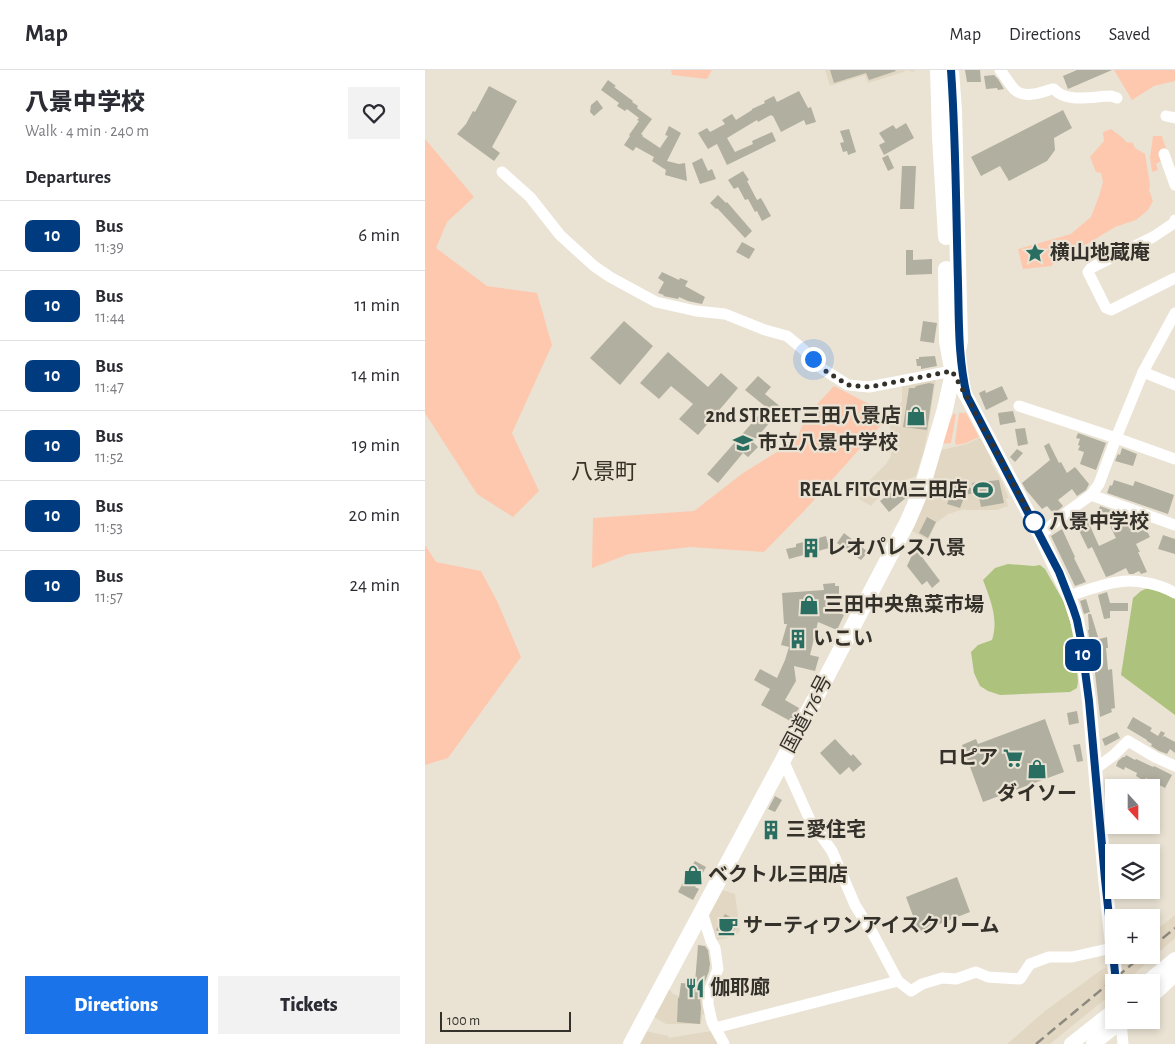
<!DOCTYPE html>
<html lang="en">
<head>
<meta charset="utf-8">
<style>
  :root { --surface:#fff; --page:#f2f2f3; --text:#2b2b33; --muted:#7c7c81; --line:#e1e1e2; --accent:#1a73e8 }
  body { margin:0; font-family:"Alegreya Sans","Noto Sans JP",sans-serif; background:var(--page); color:var(--text); height:100vh; display:flex; flex-direction:column; font-size:19px; white-space:nowrap }
  * { box-sizing:border-box; margin:0 }
  p { font-size:16px; color:var(--muted) }
  .icon { flex:none; width:28px; height:28px; fill:none; stroke:currentColor; stroke-width:2; stroke-linecap:round; stroke-linejoin:round }
  .map { position:relative; flex:1; overflow:hidden }
  .side { display:flex; flex-direction:column; background:var(--surface); width:425px }
  .side>* { flex:none }
  .badge { padding:0 10px; border-radius:8px; font-size:18px; line-height:32px }
  .needle { width:32px; rotate:159deg }
  .fabs { position:absolute; left:680px; top:709px; display:grid; gap:10px }
  .fabs a { display:grid; place-items:center; width:55px; height:55px; border-radius:0px; background:var(--surface); box-shadow:0 2px 8px #0003; font-size:25px }
  .scale { position:absolute; left:15px; bottom:12px; width:131px; box-sizing:border-box; padding-left:5px; border:2px solid #34312b; border-top:0; font-size:14px; line-height:18px; white-space:nowrap; color:#34312b; -webkit-text-stroke:4px #eae3d4; paint-order:stroke }
  .you { position:absolute; width:25px; height:25px; margin:-12px; border:4px solid #fff; border-radius:50%; background:#1a73e8; box-shadow:0 0 0 8px #1a73e833 }
  .map>.badge { position:absolute; translate:-50% -50%; box-shadow:0 0 0 2px #fff }
  h2 { padding:0 25px; font-size:19px; line-height:45px }
  .round { display:grid; place-items:center; flex:none; width:52px; height:52px; border-radius:0px; background:var(--page) }
  .summary { display:flex; align-items:center; justify-content:space-between; height:85px; padding:0 25px }
  h1 { font-size:24px; font-weight:800; line-height:38px }
  .primary-button { display:flex; gap:10px; margin-top:auto; padding:10px 25px }
  .primary-button a { flex:1; height:58px; border-radius:0px; background:var(--accent); color:#fff; font-size:20px; font-weight:800; line-height:58px; text-align:center }
  .primary-button a+a { background:var(--page); color:var(--text) }
  ul { padding:0; list-style:none }
  li { display:flex; align-items:center; gap:15px; height:70px; padding:0 25px; border-top:1px solid var(--line) }
  li div { flex:1 }
  li b { display:block; font-size:19px }
  li em { font-style:normal }
  li .badge { min-width:55px; font-weight:700; text-align:center }
  header { display:flex; align-items:center; gap:30px; box-sizing:border-box; height:70px; padding:0 25px; background:var(--surface); border-bottom:1px solid var(--line) }
  header strong { font-size:24px }
  nav { display:flex; gap:28px; margin-inline-start:auto; font-size:18px }
  main { display:flex; flex:1; min-height:0 }
  .map>svg:first-child { display:block }
  .built { fill:#e2d7c2 }
  .green { fill:#fdc8ae }
  .water { fill:#adc37d }
  .building { fill:#b1afa0 }
  .lines { fill:none; stroke-linecap:round; stroke-linejoin:round }
  .minor { stroke:#fff; stroke-width:11 }
  .major { stroke:#fff; stroke-width:14 }
  .highway { stroke:#fff; stroke-width:16 }
  .rail { stroke:#8e897f; stroke-width:2.5; stroke-dasharray:10 5; stroke-linecap:butt }
  .line-casing { stroke:#fff; stroke-width:11 }
  .line { stroke:#003b80; stroke-width:8 }
  .walk { stroke:#34312b; stroke-width:5; stroke-dasharray:0 9 }
  .stop-dot { fill:#fff; stroke:#003b80; stroke-width:2.5 }
  .labels { text-anchor:middle; dominant-baseline:central; stroke-width:4.5; stroke-linejoin:round; paint-order:stroke }
  .poi-label { font-size:20px; font-weight:bold; fill:#34312b; stroke:#eae3d4; text-anchor:start }
  .stop-label { font-size:20px; font-weight:bold; fill:#34312b; stroke:#eae3d4; text-anchor:start }
  .street-label { font-size:20px; fill:#34312b; stroke:#eae3d4 }
  .quarter-label { font-size:22px; fill:#373126; stroke:#eae3d4 }
</style>
</head>
<body>
<header>
<strong>Map</strong>
<nav><a>Map</a><a>Directions</a><a>Saved</a></nav>
</header>
<main>
<section class="side">
<div class="summary"><div><h1>八景中学校</h1><p>Walk · 4 min · 240 m</p></div><a class="round"><svg class="icon" aria-label="heart" viewBox="0 0 24 24"><path d="M12 20l-8-8c-3-5 5-10 8-4 3-6 11-1 8 4z"/></svg></a></div>
<h2>Departures</h2>
<ul>
<li><span class="badge" style="background:#003b80;color:#fff">10</span><div><b>Bus</b><p>11:39</p></div><em>6 min</em></li>
<li><span class="badge" style="background:#003b80;color:#fff">10</span><div><b>Bus</b><p>11:44</p></div><em>11 min</em></li>
<li><span class="badge" style="background:#003b80;color:#fff">10</span><div><b>Bus</b><p>11:47</p></div><em>14 min</em></li>
<li><span class="badge" style="background:#003b80;color:#fff">10</span><div><b>Bus</b><p>11:52</p></div><em>19 min</em></li>
<li><span class="badge" style="background:#003b80;color:#fff">10</span><div><b>Bus</b><p>11:53</p></div><em>20 min</em></li>
<li><span class="badge" style="background:#003b80;color:#fff">10</span><div><b>Bus</b><p>11:57</p></div><em>24 min</em></li>
</ul>
<div class="primary-button"><a>Directions</a><a>Tickets</a></div>
</section>
<div class="map">
<svg width="750" height="974" viewBox="0 0 750 974">
  <rect width="100%" height="100%" fill="#eae3d4"/>
  <g class="built">
    <polygon points="400,0 490,0 489,2 481,0 479,2 443,13 440,5 405,16"/>
    <polygon points="511,308 503,361 499,380 491,406 476,412 450,431 446,436 434,429 439,416 461,394 465,388 468,376 463,345 473,338 477,331 477,316"/>
    <polygon points="554,368 556,369 567,390 566,393 575,408 584,428 581,429 583,436 572,440 540,440 540,439 523,444 511,453 503,470 487,461 516,380 542,374"/>
    <polygon points="297,820 310,824 315,861 311,865 299,869 291,870 284,843"/>
    <polygon points="750,845 750,868 700,912 689,912 689,922 625,974 582,974 620,941 676,900 701,885 726,885 726,864"/>
    <polygon points="244,919 248,924 254,926 265,925 280,922 282,944 277,945 276,954 241,954 229,947"/>
    <polygon points="221,961 243,966 244,968 286,961 289,968 293,974 214,974"/>
  </g>
  <g class="green">
    <polygon points="246,0 287,0 282,9 247,5"/>
    <polygon points="689,0 750,0 750,11 729,16 707,30"/>
    <polygon points="686,59 699,69 701,72 708,73 710,78 720,84 725,115 724,120 728,131 723,140 711,150 690,157 659,176 632,184 627,196 598,199 593,179 646,164 666,147 674,126 678,112 676,103 671,102 665,87 679,71 678,62"/>
    <polygon points="728,66 737,66 741,78 736,80 736,91 731,94 733,100 727,102 725,88"/>
    <polygon points="0,69 49,127 22,152 11,178 62,216 112,223 127,275 87,363 114,421 88,447 52,424 0,343"/>
    <polygon points="409,316 446,335 456,355 380,440 339,482 265,477 204,484 167,498 168,448 269,441 318,403 371,370 382,345"/>
    <polygon points="534,343 541,343 554,367 541,373 531,375 530,372"/>
    <polygon points="528,344 531,344 526,373 516,374"/>
    <polygon points="0,475 11,492 56,501 72,531 96,587 23,688 0,695"/>
  </g>
  <g class="water">
    <path d="M583 494 609 496 615 495 620 499 640 534 649 565 653 612 652 618 645 622 575 625 563 621 555 616 549 603 546 582 553 575 567 570C574 549 565 529 558 510L570 498Z"/>
    <polygon points="725,517 750,529 750,645 696,605 708,528 716,521"/>
  </g>
  <g class="building">
    <polygon points="405,0 470,0 471,1 444,10 441,3 409,13"/>
    <polygon points="540,0 555,0 556,12 542,12"/>
    <polygon points="652,0 687,0 643,19 638,6"/>
    <polygon points="569,5 573,9 579,19 573,20 572,18 561,19 559,6"/>
    <polygon points="183,10 191,16 189,17 208,31 207,32 213,36 212,38 227,49 216,64 218,65 217,66 235,78 243,66 240,65 244,56 256,63 242,91 254,94 260,93 262,111 240,105 241,100 227,91 229,87 211,77 208,81 199,75 205,66 204,65 214,51 212,50 214,48 202,39 200,41 192,36 194,33 176,20"/>
    <polygon points="64,16 92,31 67,77 75,83 69,91 32,64 41,54 48,41 50,42"/>
    <polygon points="374,21 383,38 386,37 391,52 381,55 379,50 356,62 348,46 347,46 346,45 333,52 332,50 302,68 310,82 328,74 327,71 347,62 351,71 302,95 292,74 283,79 273,63 282,58 285,62 300,54 297,50 307,44 311,50 327,40 327,39 340,33 339,31 349,26 352,32"/>
    <polygon points="172,30 178,38 169,46 165,42 166,35"/>
    <polygon points="638,40 647,58 629,68 630,80 622,91 584,111 575,96 556,106 546,87"/>
    <polygon points="481,53 489,68 459,85 454,75 460,72 454,63 468,55 471,59"/>
    <polygon points="424,59 431,82 423,85 422,81 418,82 415,73 419,72 415,61"/>
    <polygon points="463,85 469,98 463,101 457,88"/>
    <polygon points="277,88 283,101 287,99 291,109 275,114 267,93"/>
    <polygon points="477,96 491,96 489,139 475,139"/>
    <polygon points="318,101 324,110 322,111 332,130 336,128 346,146 337,151 332,141 330,142 323,129 320,130 313,117 309,119 303,110"/>
    <polygon points="293,125 301,133 302,132 327,161 320,168 292,138 291,139 285,133"/>
    <polygon points="317,172 330,179 324,189 311,182"/>
    <polygon points="481,180 488,180 488,190 507,189 507,204 481,205"/>
    <polygon points="237,202 254,210 255,208 263,211 260,216 280,227 277,234 263,231 254,227 253,229 238,226 239,225 233,223 239,212 233,208"/>
    <polygon points="199,251 228,276 195,315 165,288"/>
    <polygon points="498,251 512,253 509,273 495,271"/>
    <polygon points="243,282 283,317 296,303 313,318 273,365 254,349 268,334 246,316 234,329 215,313"/>
    <polygon points="510,286 512,296 496,299 496,296 492,296 491,289 494,289 494,287"/>
    <polygon points="333,306 346,317 340,324 357,338 328,372 333,377 323,387 318,383 293,413 282,404 341,337 320,320"/>
    <polygon points="504,313 509,314 502,360 478,357 484,318 490,318 491,316"/>
    <polygon points="577,316 583,329 561,340 554,323 560,320 561,323"/>
    <polygon points="588,341 591,352 575,355 573,343"/>
    <polygon points="600,358 603,374 593,376 590,359"/>
    <polygon points="653,363 681,373 671,400 655,394 659,382 653,380 655,376 653,375 655,369 651,368"/>
    <polygon points="624,373 634,393 636,392 642,403 650,397 664,414 661,420 652,426 647,419 633,430 638,436 629,444 622,436 617,439 601,420 597,413 625,390 619,376"/>
    <polygon points="697,378 712,384 708,396 690,391 693,384 695,385"/>
    <polygon points="592,379 598,383 590,392 585,387"/>
    <polygon points="574,410 579,433 556,437 553,422 540,425 535,438 522,434 531,412 548,419 547,413"/>
    <polygon points="689,410 708,416 710,411 749,425 743,444 682,423 685,415 687,416"/>
    <polygon points="480,415 485,420 481,423 483,425 482,427 464,442 455,431 475,416 477,417"/>
    <polygon points="675,436 686,440 681,453 698,444 699,445 708,462 720,457 725,467 711,474 715,482 713,482 722,502 716,504 714,501 708,504 704,504 701,498 687,505 681,507 667,477 663,479 648,448 658,440 674,476 691,468 685,456 670,450"/>
    <polygon points="502,447 511,452 503,468 494,463"/>
    <polygon points="637,459 650,487 649,488 661,512 650,516 626,466"/>
    <polygon points="419,463 443,482 436,490 412,473"/>
    <polygon points="738,465 750,469 750,484 733,479"/>
    <polygon points="401,466 404,478 364,489 361,479 371,477 371,474"/>
    <polygon points="489,481 494,483 515,511 507,518 502,511 497,515 482,496"/>
    <polygon points="410,513 410,516 414,516 414,525 407,539 419,545 412,560 393,552 385,585 394,587 390,601 369,596 371,611 360,630 374,638 367,652 336,635 345,619 329,610 335,599 352,608 360,590 364,577 356,575 362,554 359,554 357,523 399,520 398,514"/>
    <polygon points="682,522 685,533 703,533 703,541 685,541 685,548 679,549 673,525"/>
    <polygon points="661,529 665,542 659,544 655,531"/>
    <polygon points="663,544 666,544 673,567 664,567 663,560 664,560"/>
    <polygon points="682,567 683,578 681,578 683,600 687,599 690,638 686,639 687,642 675,647 668,585 673,584 671,570"/>
    <polygon points="652,641 654,653 644,655 642,643"/>
    <polygon points="708,647 727,658 725,661 733,666 736,661 740,663 737,668 739,666 750,672 750,683 745,679 742,684 734,681 726,676 727,674 722,671 722,670 702,658"/>
    <polygon points="620,649 639,702 558,732 537,675 551,669 553,674"/>
    <polygon points="692,662 695,668 680,676 677,669"/>
    <polygon points="410,669 426,686 428,684 437,694 428,702 424,697 415,705 395,683"/>
    <polygon points="655,674 658,691 652,692 648,675"/>
    <polygon points="701,685 710,690 711,689 728,697 729,696 747,705 740,718 721,708 719,711 711,706 712,703 700,697 699,700 691,696 693,691 698,687 700,687"/>
    <polygon points="350,726 357,730 350,742 343,739"/>
    <polygon points="726,732 734,750 726,753"/>
    <polygon points="349,752 352,766 342,768 339,753"/>
    <polygon points="270,791 281,797 270,817 274,819 268,830 253,822"/>
    <polygon points="532,807 545,842 494,862 481,827"/>
    <polygon points="300,844 313,852 307,865 302,866 291,860"/>
    <polygon points="273,875 280,876 283,880 285,894 284,901 279,914 270,913"/>
    <polygon points="256,913 276,915 275,929 276,938 275,954 252,952 253,928 254,928"/>
  </g>
  <g class="lines">
    <g class="minor">
      <path d="M575 0C580 6 585 15 590 20 600 29 617 22 627 19H629C642 34 669 26 686 26L692 28"/>
      <polyline points="741,46 750,48"/>
      <polyline points="739,84 750,115"/>
      <polyline points="77,102 105,127 135,165 169,196 185,207 231,232 271,241 300,244 340,260 362,266 379,280 396,298 423,315 444,317 527,301"/>
      <polyline points="750,150 749,153 728,167 666,198 663,202 681,238 686,240 750,208"/>
      <polyline points="718,302 750,315"/>
      <polyline points="594,336 691,368 750,389"/>
      <polyline points="666,425 750,455"/>
      <polyline points="615,465 645,440 666,425 674,414 691,368 718,302 750,243"/>
      <path d="M644 526C660 521 677 514 693 512 711 509 735 514 750 523"/>
      <polyline points="358,690 385,750 407,781 430,835 448,864 473,911 486,921 497,914 517,908 531,909 551,902 563,907 595,909 605,894 624,887 647,887 687,878"/>
      <polyline points="670,699 689,685 703,671 730,687 750,696"/>
      <polyline points="274,845 279,849 286,871 290,878 293,899 283,924 283,934 287,952 299,974"/>
      <polyline points="696,952 698,974"/>
      <polyline points="290,958 473,911"/>
    </g>
    <g class="major">
      <polyline points="527,301 544,331 615,465 644,526 652,550 656,570 664,631 680,809 691,912"/>
      <polyline points="722,912 750,889"/>
      <polyline points="726,927 750,905"/>
      <polyline points="646,974 689,940"/>
      <polyline points="668,974 699,950"/>
    </g>
    <g class="highway">
      <polyline points="513,0 515,67 521,167"/>
      <polyline points="521,199 522,271 526,294"/>
      <polyline points="206,974 358,690 483,451 497,418 520,339 535,271 529,41 526,0"/>
    </g>
    <g class="rail">
      <polyline points="726,878 750,858"/>
      <polyline points="611,974 718,885"/>
    </g>
  </g>
  <g class="lines">
    <defs>
      <path id="line" d="M526 0C531 71 531 142 533 213 534 250 533 289 542 326L634 502 648 538 652 550 656 570 664 631 680 809 691 912"/>
    </defs>
    <use href="#line" class="line-casing"/>
    <use href="#line" class="line"/>
    <polyline class="walk" points="388,289 396,298 423,315 444,317 527,301 544,331 609,452"/>
  </g>
  <defs>
    <symbol id="sight-bare" viewBox="-9 -9 18 18"><path d="M0-6L1.8-2.2L6-1.7L2.9 1.2L3.7 5.4L0 3.3L-3.7 5.4L-2.9 1.2L-6-1.7L-1.8-2.2Z" fill="#296e61" stroke="#eae3d4" stroke-width="2.5" paint-order="stroke"/></symbol>
    <symbol id="shop-bare" viewBox="-9 -9 18 18"><path d="M-5-2.5h2.3a2.7 3.5 0 0 1 5.4 0H5L5.5 6h-11ZM-1.5-2.5h3a1.5 2.3 0 0 0-3 0Z" fill="#296e61" stroke="#eae3d4" stroke-width="2.5" paint-order="stroke"/></symbol>
    <symbol id="school-bare" viewBox="-9 -9 18 18"><path d="M0-5L7-2L0 1L-7-2ZM-4 1L0 2.5L4 1V4Q0 6-4 4Z" fill="#296e61" stroke="#eae3d4" stroke-width="2.5" paint-order="stroke"/></symbol>
    <symbol id="stadium-bare" viewBox="-9 -9 18 18"><path d="M0-5a6.5 5 0 1 0 0 10a6.5 5 0 1 0 0-10ZM-3.5-1.8h7v3.6h-7Z" fill="#296e61" stroke="#eae3d4" stroke-width="2.5" paint-order="stroke"/></symbol>
    <symbol id="building-bare" viewBox="-9 -9 18 18"><path d="M-4-6H4V6H1V3H-1V6H-4ZM-2.5-4.3h1.7v1.8h-1.7ZM.8-4.3h1.7v1.8H.8ZM-2.5-1h1.7V.8h-1.7ZM.8-1h1.7V.8H.8Z" fill="#296e61" stroke="#eae3d4" stroke-width="2.5" paint-order="stroke"/></symbol>
    <symbol id="supermarket-bare" viewBox="-9 -9 18 18"><path d="M-6-5.5h2.5l.6 2H6L4.5 2H-2.5L-4.4-4H-6ZM-1.5 3.2a1.3 1.3 0 1 0 .1 0ZM3 3.2a1.3 1.3 0 1 0 .1 0Z" fill="#296e61" stroke="#eae3d4" stroke-width="2.5" paint-order="stroke"/></symbol>
    <symbol id="cafe-bare" viewBox="-9 -9 18 18"><path d="M-5.5-4.5H6V0H3Q3 3.5 0 3.5H-2.5Q-5.5 3.5-5.5 0ZM3-3.2v2h1.7v-2ZM-6 4.5H4V6H-6Z" fill="#296e61" stroke="#eae3d4" stroke-width="2.5" paint-order="stroke"/></symbol>
    <symbol id="restaurant-bare" viewBox="-9 -9 18 18"><path d="M-5-6h1v4h1v-4h1v4h1v-4h1v5L-1.5 .5V6h-2V.5L-5-1ZM5-6V6H3V1.5H1.5Q1.5-4 5-6Z" fill="#296e61" stroke="#eae3d4" stroke-width="2.5" paint-order="stroke"/></symbol>
  </defs>
  <g fill-rule="evenodd">
    <use href="#sight-bare" x="596" y="169" width="28" height="28"/>
    <use href="#shop-bare" x="477" y="332" width="28" height="28"/>
    <use href="#school-bare" x="304" y="359" width="28" height="28"/>
    <use href="#stadium-bare" x="544" y="406" width="28" height="28"/>
    <use href="#building-bare" x="372" y="464" width="28" height="28"/>
    <use href="#shop-bare" x="370" y="521" width="28" height="28"/>
    <use href="#building-bare" x="359" y="555" width="28" height="28"/>
    <use href="#supermarket-bare" x="574" y="674" width="28" height="28"/>
    <use href="#shop-bare" x="598" y="685" width="28" height="28"/>
    <use href="#building-bare" x="332" y="746" width="28" height="28"/>
    <use href="#shop-bare" x="254" y="791" width="28" height="28"/>
    <use href="#cafe-bare" x="289" y="842" width="28" height="28"/>
    <use href="#restaurant-bare" x="256" y="904" width="28" height="28"/>
  </g>
  <circle class="stop-dot" cx="609" cy="452" r="10"/>
  <g class="labels">
    <g class="poi-label">
      <text x="625" y="183">横山地蔵庵</text>
      <text x="476" y="346" text-anchor="end">2nd STREET三田八景店</text>
      <text x="333" y="373">市立八景中学校</text>
      <text x="543" y="420" text-anchor="end">REAL FITGYM三田店</text>
      <text x="401" y="478">レオパレス八景</text>
      <text x="399" y="535">三田中央魚菜市場</text>
      <text x="388" y="569">いこい</text>
      <text x="573" y="688" text-anchor="end">ロピア</text>
      <text x="612" y="724" text-anchor="middle">ダイソー</text>
      <text x="361" y="760">三愛住宅</text>
      <text x="283" y="805">ベクトル三田店</text>
      <text x="318" y="856">サーティワンアイスクリーム</text>
      <text x="285" y="918">伽耶廊</text>
    </g>
    <g class="stop-label">
      <text x="624" y="452">八景中学校</text>
    </g>
    <g class="street-label">
      <text transform="translate(382 644) rotate(-62)">国道176号</text>
    </g>
    <g class="quarter-label">
      <text x="179" y="402">八景町</text>
    </g>
  </g>
</svg>
<div class="fabs">
<a><svg class="needle" viewBox="-14 -14 28 28"><path d="M0-13l5 13h-10z" fill="#e53935"/><path d="M0 13l5-13h-10z" fill="#7c7c81"/></svg></a>
<a><svg class="icon" aria-label="layers" viewBox="0 0 24 24"><path d="M12 4l9 5-9 5-9-5zM3 14l9 5 9-5"/></svg></a>
<a>+</a>
<a>−</a>
</div>
<div class="scale">100 m</div>
<div class="you" style="left:388px;top:289px"></div>
<b class="badge" style="left:658px;top:585px;background:#003b80;color:#fff">10</b>
</div>
</main>
</body>
</html>
